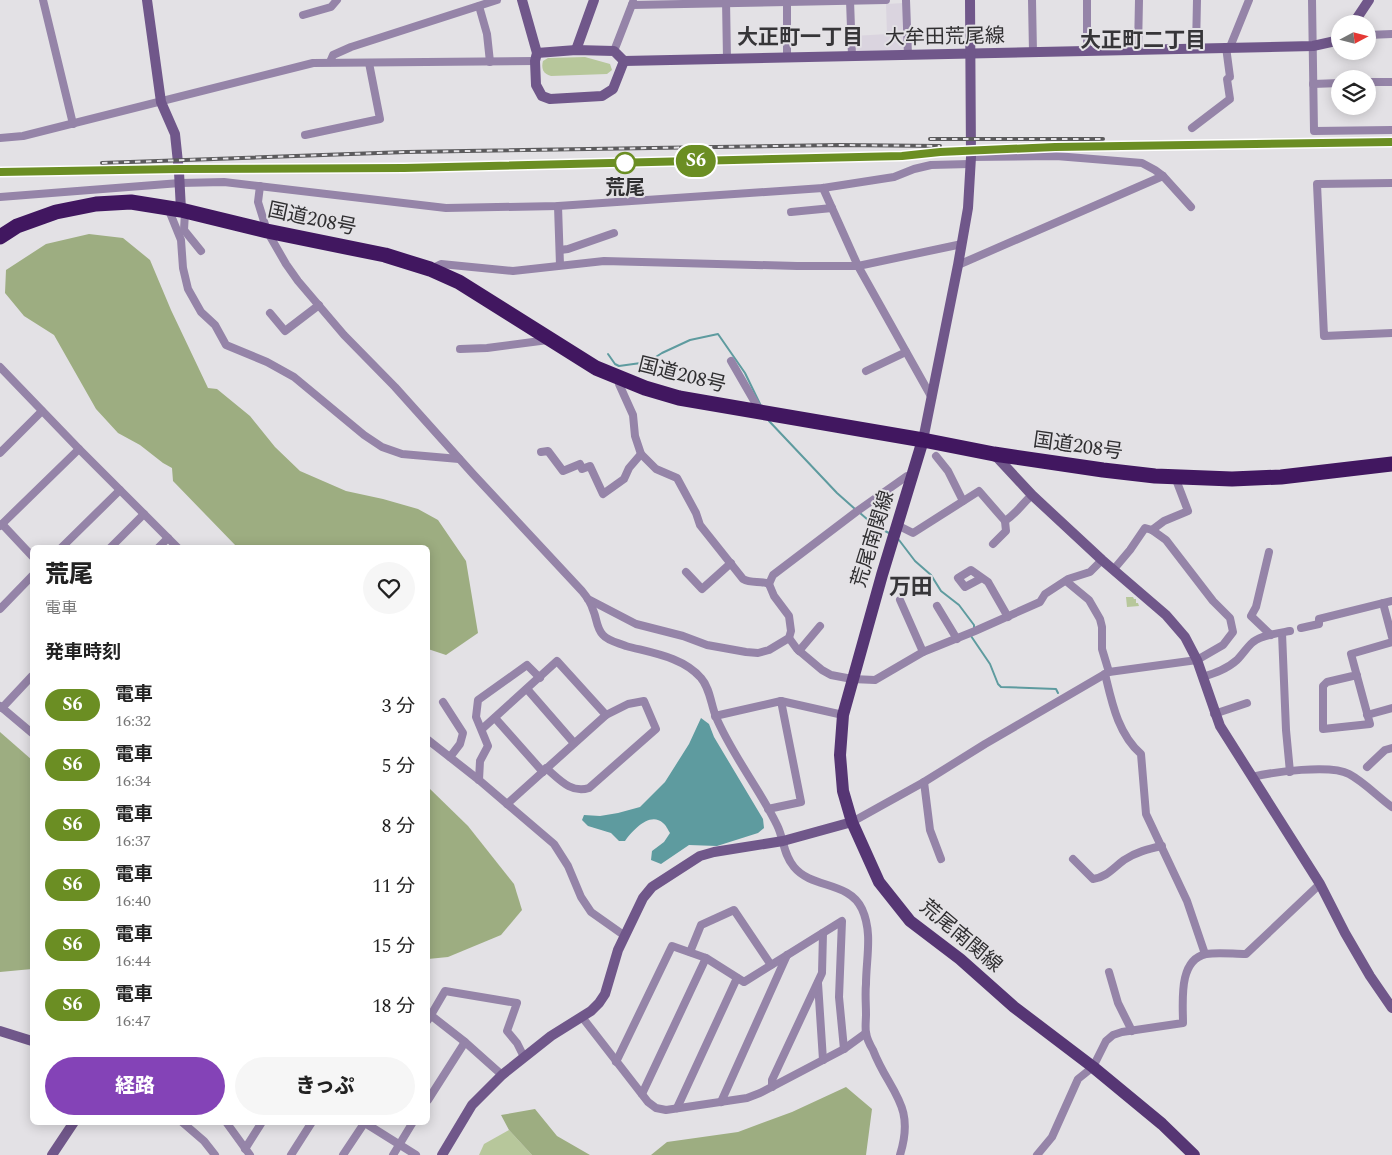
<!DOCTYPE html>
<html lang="ja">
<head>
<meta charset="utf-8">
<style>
  :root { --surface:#fff; --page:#f6f6f6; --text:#222; --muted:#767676; --accent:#8443b7 }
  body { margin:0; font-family:Spectral,"Noto Sans JP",serif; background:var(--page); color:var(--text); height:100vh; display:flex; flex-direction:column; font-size:19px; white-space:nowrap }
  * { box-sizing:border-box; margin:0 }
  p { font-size:16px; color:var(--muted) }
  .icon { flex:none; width:28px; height:28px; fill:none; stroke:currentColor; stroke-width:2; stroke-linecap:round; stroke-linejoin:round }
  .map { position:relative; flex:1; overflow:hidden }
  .details { position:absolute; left:30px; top:545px; width:400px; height:580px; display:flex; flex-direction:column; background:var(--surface); border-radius:8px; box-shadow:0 2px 12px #0003 }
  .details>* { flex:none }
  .badge { padding:0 10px; border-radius:16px; font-size:18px; line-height:32px }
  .needle { width:32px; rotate:83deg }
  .controls { position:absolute; left:1331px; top:15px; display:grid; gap:10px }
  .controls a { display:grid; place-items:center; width:45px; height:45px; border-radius:50%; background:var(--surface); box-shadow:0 2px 12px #0003; font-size:25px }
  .map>.badge { position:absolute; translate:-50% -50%; box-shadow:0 0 0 2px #fff }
  h2 { padding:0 15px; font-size:19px; line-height:45px }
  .round { display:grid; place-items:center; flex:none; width:52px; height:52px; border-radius:26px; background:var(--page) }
  .summary { display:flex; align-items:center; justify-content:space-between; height:85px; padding:0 15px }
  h1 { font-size:24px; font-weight:800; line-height:38px }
  .button { display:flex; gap:10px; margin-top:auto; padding:10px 15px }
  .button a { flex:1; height:58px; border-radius:30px; background:var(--accent); color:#fff; font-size:20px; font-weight:800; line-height:58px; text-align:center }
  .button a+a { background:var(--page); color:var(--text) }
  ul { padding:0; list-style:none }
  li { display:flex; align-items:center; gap:15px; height:60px; padding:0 15px }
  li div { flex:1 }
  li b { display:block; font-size:19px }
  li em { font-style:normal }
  li .badge { min-width:55px; font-weight:700; text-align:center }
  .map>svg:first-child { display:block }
  .built { fill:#dad4df }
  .green { fill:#b7c79b }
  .forest { fill:#9dad81 }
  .water { fill:#5e9b9f }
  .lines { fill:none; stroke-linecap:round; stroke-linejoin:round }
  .stream { stroke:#5e9b9f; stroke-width:2 }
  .street { stroke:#9584a8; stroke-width:8 }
  .secondary { stroke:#70578a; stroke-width:10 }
  .primary { stroke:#563674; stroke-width:12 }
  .highway { stroke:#411760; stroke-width:15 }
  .rail-casing { stroke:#5b5a5c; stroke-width:4 }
  .rail { stroke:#e3e1e5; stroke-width:2; stroke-dasharray:5.5; stroke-linecap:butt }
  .line-casing { stroke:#fff; stroke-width:11 }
  .line { stroke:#6b8e23; stroke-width:8 }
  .stop-dot { fill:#fff; stroke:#6b8e23; stroke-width:2.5 }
  .labels { text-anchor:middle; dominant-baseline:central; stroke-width:4; stroke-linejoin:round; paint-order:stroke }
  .street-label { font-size:20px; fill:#302f31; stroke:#e3e1e5 }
  .stop-label { font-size:20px; font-weight:bold; fill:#302f31; stroke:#e3e1e5 }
  .neighbourhood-label { font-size:21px; font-weight:bold; fill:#363538; stroke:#e3e1e5 }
  .quarter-label { font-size:22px; font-weight:bold; fill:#363538; stroke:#e3e1e5 }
</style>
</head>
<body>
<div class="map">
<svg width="1392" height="1155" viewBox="0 0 1392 1155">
  <rect width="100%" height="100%" fill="#e3e1e5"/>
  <polygon class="built" points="904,3 906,53 855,54 854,36 887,34 886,4"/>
  <g class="green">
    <path d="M585 57 610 64 612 70 607 74 551 76C543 74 541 68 543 61L548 58Z"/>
    <polygon points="1126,597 1133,597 1134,599 1136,599 1136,603 1138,603 1139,606 1127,607"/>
    <polygon points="509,1130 532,1155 479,1155 484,1144"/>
  </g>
  <g class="forest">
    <polygon points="89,234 123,238 150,260 171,310 208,388 217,389 250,416 275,447 300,471 346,491 383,499 418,509 438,520 466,561 478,633 446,655 428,649 428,548 237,547 173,481 172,468 163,463 140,445 118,433 96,409 54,335 24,316 5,293 6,270 46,244"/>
    <polygon points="0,732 32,760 32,969 0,972"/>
    <polygon points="428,787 468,826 514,884 522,910 501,935 448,957 428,959"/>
    <polygon points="846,1087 872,1109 866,1155 651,1155 667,1142 738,1132 792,1112"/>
    <polygon points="535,1109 557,1136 590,1155 532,1155 509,1130 501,1115"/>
  </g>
  <path class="water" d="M701 718 709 724 714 737 763 819 764 828 758 833 717 846 689 845 661 864 651 860 652 851 664 842 670 833C668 830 666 825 663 823 650 811 632 831 625 841H619L611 833 588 826 582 820 584 815 600 816 618 813 640 807 665 782 689 744Z"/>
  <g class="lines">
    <g class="stream">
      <polyline points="608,354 615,364 619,366 648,362 662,353 690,340 718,334 745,373 761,406"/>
      <polyline points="769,421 837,493 855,509"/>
      <polyline points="860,513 875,526 889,533"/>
      <polyline points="899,540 915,561 931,575 941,591 959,605 974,625 974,628"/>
      <polyline points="971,636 990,664 998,684 1001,687 1056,689 1058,693"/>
    </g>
    <g class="street">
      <polyline points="43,0 73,124"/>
      <polyline points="726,0 727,59"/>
      <polyline points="850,0 852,56"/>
      <polyline points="906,0 908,55"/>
      <polyline points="1032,0 1033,52"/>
      <polyline points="1312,0 1314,131 1392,130"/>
      <polyline points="632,5 886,0"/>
      <polyline points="479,6 487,34 490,62"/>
      <polyline points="303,15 331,7 337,0"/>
      <polyline points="1368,35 1392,34"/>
      <polyline points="1230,47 1249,0"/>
      <polyline points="1196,48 1197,0"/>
      <polyline points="1138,49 1139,0"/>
      <polyline points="614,51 633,2"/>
      <polyline points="1087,51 1087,0"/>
      <polyline points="787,58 787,0"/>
      <polyline points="330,62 333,55 351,47 497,0"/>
      <polyline points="1368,82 1392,82"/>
      <polyline points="1313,84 1340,83"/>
      <polyline points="1192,128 1230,99 1227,79 1230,77 1226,47"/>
      <polyline points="305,135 380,119 369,63"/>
      <polyline points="0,138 23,136 313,63 535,61"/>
      <polyline points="971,157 1056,156 1142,163 1155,170 1163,176 1191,207"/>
      <polyline points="1392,183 1317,184 1324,336 1392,333"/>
      <path d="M260 186 258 202 267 231 286 264 298 281 344 335 395 387 473 474 582 591C587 597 591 603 593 610 597 618 596 628 603 635 608 641 619 643 626 646 652 653 683 657 701 678 710 688 711 705 716 717 732 755 759 788 777 825 784 839 783 854 794 867 812 889 849 881 862 909 873 933 866 959 866 984 865 994 866 1004 866 1014 866 1020 865 1027 866 1033 867 1039 870 1045 873 1050 889 1092 916 1104 900 1155"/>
      <polyline points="823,188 858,266 932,398"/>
      <polyline points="0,197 180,183 224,182 446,208 558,206 823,188 894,177 914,169 931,165 970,164"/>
      <polyline points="558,206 560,265"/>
      <polyline points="168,208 181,240 183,268 188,289 201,312 215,325 226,345 267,362 294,377 364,435 382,447 402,454 459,459"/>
      <polyline points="185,212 184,230 201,251"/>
      <polyline points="791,212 832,208"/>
      <polyline points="560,250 568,249 614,233"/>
      <polyline points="958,265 1163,176"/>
      <polyline points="431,269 441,264 513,271 604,261 797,266 858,266 962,244"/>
      <polyline points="270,313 285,331 319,305"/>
      <polyline points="460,349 487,348 548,340"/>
      <polyline points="731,361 757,406 759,412"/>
      <polyline points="0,367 79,449 178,548"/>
      <polyline points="866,371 906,352"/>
      <path d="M620 379 619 384 633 415 635 436 641 454 656 469 677 478 696 513 700 525 743 579C752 584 760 580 769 584L773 575 856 512 907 476 911 479"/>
      <polyline points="541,452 548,451 563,471 580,464 582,469 590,466 603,494 624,479 629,468 641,454"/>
      <polyline points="0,453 42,411"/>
      <polyline points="936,456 948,471 963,501"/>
      <polyline points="2,524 32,556"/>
      <polyline points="897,525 913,533 979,491 1005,521"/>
      <polyline points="0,526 79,449"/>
      <polyline points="1152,530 1164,521 1188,511 1175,477"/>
      <path d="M993 544 1006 531 1005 521C1017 513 1021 505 1032 495"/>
      <polyline points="61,548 120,490"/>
      <polyline points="110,548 144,514"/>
      <polyline points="158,548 168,538"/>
      <polyline points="1269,552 1256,607 1251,616 1271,635"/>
      <polyline points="686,572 702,589 731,563"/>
      <polyline points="982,578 965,587 958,578 971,570 988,582 1008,617"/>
      <polyline points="1066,581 1089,600 1100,619 1102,627 1102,649 1109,672"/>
      <polyline points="588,599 636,624 683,636 707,645 746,652 758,653 769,650 789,638 791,631 789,616 774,596 769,584"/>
      <polyline points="900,600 923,652"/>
      <polyline points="1383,603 1392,637"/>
      <polyline points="937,606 957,639"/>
      <polyline points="0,609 32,576"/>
      <polyline points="1301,628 1319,624 1319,619 1392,601"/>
      <polyline points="1282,633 1286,730 1290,772"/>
      <polyline points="789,638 797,649 822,670 831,675 852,679 875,680 923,652 975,631 1040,602 1045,594 1068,579 1090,572 1102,560"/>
      <polyline points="799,651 820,626"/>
      <path d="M1105 674C1112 703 1118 734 1141 754L1146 814 1187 901 1205 954"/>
      <polyline points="1357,675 1327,682 1323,686 1323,729 1370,724 1351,654 1392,642"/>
      <path d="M1203 677C1215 673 1227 669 1237 660 1243 654 1247 647 1253 642 1262 635 1279 633 1290 631"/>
      <polyline points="527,689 574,743"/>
      <polyline points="443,702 463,733 460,744 450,757"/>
      <polyline points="0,706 32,733"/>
      <polyline points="2,708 32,676"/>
      <polyline points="1214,714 1247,703"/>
      <polyline points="1367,715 1392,708"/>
      <polyline points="715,716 781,701 843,715"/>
      <polyline points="495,718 543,772"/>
      <polyline points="482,729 557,661 606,715"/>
      <polyline points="428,740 479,780 554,844 568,866 581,897 591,912 625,936"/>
      <polyline points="1367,767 1385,750 1392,748"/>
      <path d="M1252 777C1273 772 1331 764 1349 774 1364 782 1377 796 1392 807"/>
      <polyline points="479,780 480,761 488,746 476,717 478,700 527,665 540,678"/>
      <polyline points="924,782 930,830 941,859"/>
      <path d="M507 804 606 715 628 704 644 701 656 729 589 788C571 794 559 779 546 768"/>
      <polyline points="768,809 801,802 781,701"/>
      <polyline points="852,822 924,782 985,744 1105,674 1109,672 1197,660 1223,645 1233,632 1230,618 1213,601 1166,540 1152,530 1145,528 1130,550 1114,569"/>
      <path d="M1073 859 1093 879C1107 877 1113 868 1124 860 1136 852 1148 849 1162 846"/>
      <polyline points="690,952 701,925 734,910 771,965"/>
      <polyline points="1109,972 1118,1003 1132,1031"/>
      <polyline points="818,983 823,1060"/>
      <polyline points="428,1013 465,1042 502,1075"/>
      <polyline points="582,1017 648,1102 656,1108 666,1110 747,1098 760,1093 844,1049 866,1033"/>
      <polyline points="428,1020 445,991 517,1003 507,1031 517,1043 524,1057"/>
      <polyline points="616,1062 672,946 706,958 744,982 842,921 839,997 844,1049"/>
      <polyline points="772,1087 772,1080 822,973 823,933"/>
      <polyline points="642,1094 706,958"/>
      <polyline points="428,1100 465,1042"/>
      <polyline points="721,1102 787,955"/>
      <polyline points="677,1108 737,978"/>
      <polyline points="182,1122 204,1141 215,1155"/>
      <polyline points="226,1122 250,1155"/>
      <polyline points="365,1123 416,1155"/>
      <polyline points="245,1149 262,1122"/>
      <polyline points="291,1155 312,1122"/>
      <polyline points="343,1155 365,1122"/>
      <polyline points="393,1155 413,1122"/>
      <path d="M1037 1155 1052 1137 1078 1079 1093 1067 1106 1041 1113 1035 1122 1032 1183 1023C1183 1002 1178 960 1206 954 1219 952 1233 954 1246 954L1320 884"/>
    </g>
    <g class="secondary">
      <polyline points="147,0 161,102 175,134 179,172 181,210"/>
      <polyline points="522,0 537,53 535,61 536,85 542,96 550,99 602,96 613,89 624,61"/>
      <polyline points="1353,24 1369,0"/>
      <polyline points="576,50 594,0"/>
      <polyline points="537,53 576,50 614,51 624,61 1313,46 1340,40"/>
      <polyline points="923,440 958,265 968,208 971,157 970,0"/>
      <polyline points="994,454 1032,495 1102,560 1166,615 1185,637 1197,660 1220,726 1320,884 1345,933 1370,976 1392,1008"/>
      <polyline points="0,1031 32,1041"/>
      <polyline points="52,1155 74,1122"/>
      <polyline points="442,1155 472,1105 502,1075 551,1036 591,1011 599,1003 605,994 618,950 643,898 652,887 700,856 714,852 783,841 852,822"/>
    </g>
    <polyline class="primary" points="923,440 882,575 843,715 840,755 843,791 852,822 879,882 910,921 960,959 1014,1007 1093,1067 1162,1124 1194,1155"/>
    <polyline class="highway" points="0,237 17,226 56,212 96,204 131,202 181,210 267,231 385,255 430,269 459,282 596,368 645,388 679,398 923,440 994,454 1103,470 1155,476 1232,479 1281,477 1392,464"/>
    <defs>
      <g id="rail">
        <polyline points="930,139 1103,139"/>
        <polyline points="102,163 406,152 839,145 940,146"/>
        <polyline points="0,172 179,169 404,168 902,156 958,151 1055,147 1392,142"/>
      </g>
    </defs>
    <use href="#rail" class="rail-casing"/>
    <use href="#rail" class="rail"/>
  </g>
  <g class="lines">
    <defs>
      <polyline id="line" points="0,172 179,169 404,168 902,156 940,152 1055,147 1392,142"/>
    </defs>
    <use href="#line" class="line-casing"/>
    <use href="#line" class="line"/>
  </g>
  <circle class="stop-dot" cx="625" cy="163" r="10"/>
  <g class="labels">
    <g class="street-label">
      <text transform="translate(945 37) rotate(-1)">大牟田荒尾線</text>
      <text transform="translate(312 219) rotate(12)">国道208号</text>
      <text transform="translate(682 375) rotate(14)">国道208号</text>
      <text transform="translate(1078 446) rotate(8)">国道208号</text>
      <text transform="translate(873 539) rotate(-73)">荒尾南関線</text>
      <text transform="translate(961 936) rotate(40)">荒尾南関線</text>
    </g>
    <g class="stop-label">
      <text x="625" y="188">荒尾</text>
    </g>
    <g class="neighbourhood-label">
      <text x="800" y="38">大正町一丁目</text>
      <text x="1143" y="41">大正町二丁目</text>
    </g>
    <g class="quarter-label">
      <text x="911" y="587">万田</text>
    </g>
  </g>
</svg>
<div class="controls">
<a><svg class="needle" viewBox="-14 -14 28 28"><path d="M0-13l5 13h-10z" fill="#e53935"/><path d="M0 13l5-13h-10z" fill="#767676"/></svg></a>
<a><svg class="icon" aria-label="layers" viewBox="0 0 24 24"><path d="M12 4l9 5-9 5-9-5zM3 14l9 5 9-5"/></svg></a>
</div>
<b class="badge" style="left:696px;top:161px;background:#6b8e23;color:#fff">S6</b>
<section class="details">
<div class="summary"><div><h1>荒尾</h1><p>電車</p></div><a class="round"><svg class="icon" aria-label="heart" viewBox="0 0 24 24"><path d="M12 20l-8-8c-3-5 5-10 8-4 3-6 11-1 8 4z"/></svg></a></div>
<h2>発車時刻</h2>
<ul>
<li><span class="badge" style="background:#6b8e23;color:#fff">S6</span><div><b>電車</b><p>16:32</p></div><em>3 分</em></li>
<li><span class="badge" style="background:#6b8e23;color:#fff">S6</span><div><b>電車</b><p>16:34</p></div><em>5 分</em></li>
<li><span class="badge" style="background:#6b8e23;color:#fff">S6</span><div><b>電車</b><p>16:37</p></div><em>8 分</em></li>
<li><span class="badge" style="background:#6b8e23;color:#fff">S6</span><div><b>電車</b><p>16:40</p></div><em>11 分</em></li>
<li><span class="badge" style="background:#6b8e23;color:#fff">S6</span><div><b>電車</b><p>16:44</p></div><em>15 分</em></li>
<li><span class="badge" style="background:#6b8e23;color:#fff">S6</span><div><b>電車</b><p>16:47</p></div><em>18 分</em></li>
</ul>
<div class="button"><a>経路</a><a>きっぷ</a></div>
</section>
</div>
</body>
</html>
